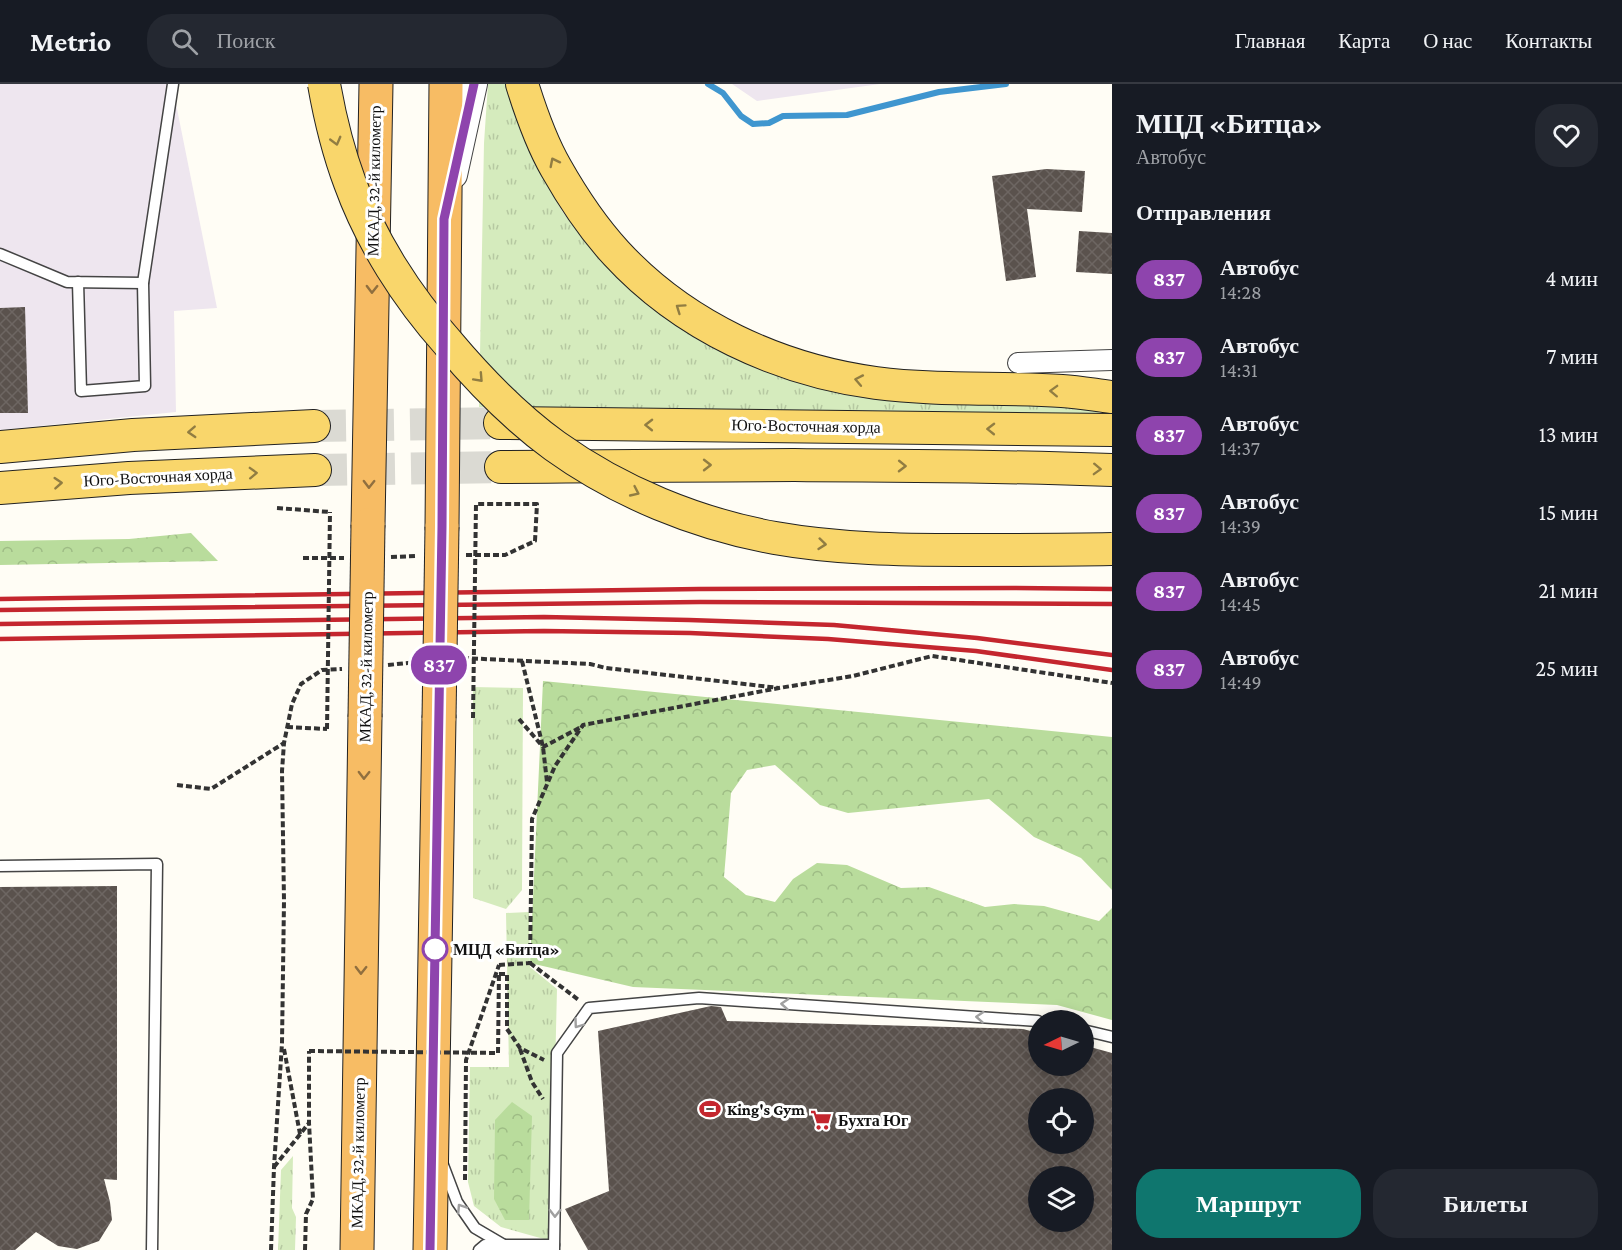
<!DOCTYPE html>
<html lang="ru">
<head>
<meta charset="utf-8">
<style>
  :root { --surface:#171b24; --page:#242831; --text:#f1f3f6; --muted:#9ea1a6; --line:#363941; --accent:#0f766e }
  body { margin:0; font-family:"Crimson Pro",serif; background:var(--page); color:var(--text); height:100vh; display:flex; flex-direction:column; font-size:22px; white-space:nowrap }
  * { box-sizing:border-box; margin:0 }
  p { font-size:20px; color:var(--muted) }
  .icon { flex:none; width:33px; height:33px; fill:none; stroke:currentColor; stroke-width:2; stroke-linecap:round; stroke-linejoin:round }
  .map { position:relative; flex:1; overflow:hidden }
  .panel { display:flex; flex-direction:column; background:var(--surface); width:510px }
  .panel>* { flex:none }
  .badge { padding:0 12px; border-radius:20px; font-size:21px; line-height:39px }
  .needle { width:39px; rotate:265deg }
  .buttons { position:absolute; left:1028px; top:926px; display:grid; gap:12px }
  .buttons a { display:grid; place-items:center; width:66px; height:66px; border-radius:50%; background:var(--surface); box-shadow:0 3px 15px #0003; font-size:30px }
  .map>.badge { position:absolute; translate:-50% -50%; box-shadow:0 0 0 3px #fff }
  h2 { padding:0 24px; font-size:22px; line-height:54px }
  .round { display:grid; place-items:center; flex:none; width:63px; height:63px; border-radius:24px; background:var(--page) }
  .overview { display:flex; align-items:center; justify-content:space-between; height:102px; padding:0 24px }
  h1 { font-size:28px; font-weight:700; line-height:45px }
  .primary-button { display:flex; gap:12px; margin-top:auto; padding:12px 24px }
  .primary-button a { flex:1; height:69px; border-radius:24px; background:var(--accent); color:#fff; font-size:24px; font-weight:700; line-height:69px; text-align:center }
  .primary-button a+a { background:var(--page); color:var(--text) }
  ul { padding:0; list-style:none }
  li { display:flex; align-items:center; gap:18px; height:78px; padding:0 24px }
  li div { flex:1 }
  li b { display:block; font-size:22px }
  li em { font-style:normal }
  li .badge { min-width:66px; font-weight:700; text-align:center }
  header { display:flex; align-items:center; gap:36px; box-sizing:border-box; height:84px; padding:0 30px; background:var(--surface); border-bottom:2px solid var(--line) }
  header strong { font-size:28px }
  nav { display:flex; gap:33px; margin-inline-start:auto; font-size:21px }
  .search { width:420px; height:54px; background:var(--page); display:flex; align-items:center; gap:15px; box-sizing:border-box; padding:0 21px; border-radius:24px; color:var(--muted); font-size:22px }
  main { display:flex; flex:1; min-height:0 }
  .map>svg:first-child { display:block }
  .industrial { fill:#eee6ef }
  .grass { fill:url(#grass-tufts) }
  .forest { fill:url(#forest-crowns) }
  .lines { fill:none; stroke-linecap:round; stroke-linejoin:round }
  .stream { stroke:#3f96cf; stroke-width:6 }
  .building { fill:url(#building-cross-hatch); fill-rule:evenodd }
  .primary-tunnel { stroke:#dbdad3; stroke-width:32; stroke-dasharray:32 16; stroke-linecap:butt }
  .service-casing { stroke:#444; stroke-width:13 }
  .minor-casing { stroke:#444; stroke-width:22 }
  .tertiary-casing { stroke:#444; stroke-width:28 }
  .primary-casing { stroke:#222; stroke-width:34 }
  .trunk-casing { stroke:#222; stroke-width:35 }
  .path { stroke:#333; stroke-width:4; stroke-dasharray:6 3; stroke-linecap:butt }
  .service { stroke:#fff; stroke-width:10 }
  .minor { stroke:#fff; stroke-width:20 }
  .tertiary { stroke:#fff; stroke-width:26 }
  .primary { stroke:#f9d66b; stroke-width:32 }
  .trunk { stroke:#f7bc64; stroke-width:33 }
  .rail { stroke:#c4262e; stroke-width:4.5 }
  .primary-bridge-casing { stroke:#222; stroke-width:34; stroke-linecap:butt }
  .trunk-bridge-casing { stroke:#222; stroke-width:35; stroke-linecap:butt }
  .path-bridge { stroke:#333; stroke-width:4; stroke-dasharray:6 3; stroke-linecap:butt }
  .primary-bridge { stroke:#f9d66b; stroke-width:32 }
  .trunk-bridge { stroke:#f7bc64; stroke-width:33 }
  .oneway { stroke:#917d42 }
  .oneway2 { stroke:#906f3f }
  .oneway3 { stroke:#a0a0a0 }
  .line-casing { stroke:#fff; stroke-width:14 }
  .line { stroke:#8e44ad; stroke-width:9 }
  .stop-dot { fill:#fff; stroke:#8e44ad; stroke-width:3 }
  .labels { text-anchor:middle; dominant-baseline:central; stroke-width:6; stroke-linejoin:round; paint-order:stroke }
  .street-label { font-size:16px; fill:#111; stroke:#fff }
  .stop-label { font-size:16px; font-weight:bold; fill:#111; stroke:#fff; text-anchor:start }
  .poi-label { font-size:16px; font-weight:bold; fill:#111; stroke:#fff; text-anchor:start }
</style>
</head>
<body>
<header>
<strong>Metrio</strong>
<div class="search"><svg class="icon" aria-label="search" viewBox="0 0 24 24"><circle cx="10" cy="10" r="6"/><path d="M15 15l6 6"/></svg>Поиск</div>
<nav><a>Главная</a><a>Карта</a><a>О нас</a><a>Контакты</a></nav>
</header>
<main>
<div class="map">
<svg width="1112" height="1166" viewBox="0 0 1112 1166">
  <defs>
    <pattern id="grass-tufts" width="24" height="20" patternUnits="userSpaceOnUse" patternTransform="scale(1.5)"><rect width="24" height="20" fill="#d5ebbd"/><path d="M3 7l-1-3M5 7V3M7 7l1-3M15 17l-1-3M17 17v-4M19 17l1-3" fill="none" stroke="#b6c8a1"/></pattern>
    <pattern id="forest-crowns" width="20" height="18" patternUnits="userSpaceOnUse" patternTransform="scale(1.5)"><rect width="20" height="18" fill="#b9dc9c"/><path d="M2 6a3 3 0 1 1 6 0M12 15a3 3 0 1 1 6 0" fill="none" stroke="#9ebc85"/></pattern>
    <pattern id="building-cross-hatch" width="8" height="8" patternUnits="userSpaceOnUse" patternTransform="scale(1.5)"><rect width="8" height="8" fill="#5a524d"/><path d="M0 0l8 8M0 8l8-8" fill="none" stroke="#6d6662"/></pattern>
  </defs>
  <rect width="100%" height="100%" fill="#fffdf5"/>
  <g class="industrial">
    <polygon points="0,0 172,0 217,224 174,227 176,328 0,346"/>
    <polygon points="732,0 880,0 757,17"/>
  </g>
  <g class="grass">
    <polygon points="488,0 506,0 520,46 533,73 562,127 581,153 601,177 644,217 695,254 721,268 775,291 831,306 1087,323 1099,327 1098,331 1095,332 823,327 479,323 484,59"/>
    <polygon points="473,603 523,604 522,806 506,825 473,814"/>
    <polygon points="529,828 530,883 557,905 551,1157 501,1143 474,1122 468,1098 470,983 509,983 506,829"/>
    <polygon points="293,1072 292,1124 296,1133 295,1166 278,1166 281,1086"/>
  </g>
  <g class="forest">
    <polygon points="191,449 218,477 0,481 0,457 129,455"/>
    <polygon points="543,597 1112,653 1112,806 1081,774 1034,753 989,715 848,729 820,721 775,681 747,686 731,709 724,793 746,811 775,818 793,795 817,779 847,781 901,804 929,803 985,823 1014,820 1044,822 1099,837 1112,824 1112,936 1057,921 633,903 530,879"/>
    <polygon points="512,1018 532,1032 529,1136 505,1136 494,1115 495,1036"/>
  </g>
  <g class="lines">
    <polyline class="stream" points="708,0 723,9 741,32 753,40 769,39 783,32 847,31 939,8 1006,0"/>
  </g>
  <g class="building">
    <polygon points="1046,85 1085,87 1082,128 1027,125 1036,193 1006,197 992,92"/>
    <polygon points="1079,147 1112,149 1112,190 1076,188"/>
    <polygon points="25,223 28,329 0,329 0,224"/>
    <polygon points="117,802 117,1096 104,1095 110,1118 112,1136 99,1157 77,1165 58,1162 36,1148 15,1166 0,1166 0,803"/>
    <path d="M711 922 721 923 727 937 1023 945 1038 949V981H1083V961L1112 969V1166H588L565 1125 609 1107 598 947ZM1038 1014H1083V1059H1038ZM1038 1092H1083V1137H1038Z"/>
  </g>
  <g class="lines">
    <g class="primary-tunnel">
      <polyline points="314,342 500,339"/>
      <polyline points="315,386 501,383"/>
    </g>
    <defs>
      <g id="service">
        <polyline points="0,170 67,198 143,199"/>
        <polyline points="78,198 81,307 145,302 143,199 173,0"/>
        <polyline points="0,782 157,780 152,1166"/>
        <polyline points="1083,946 1112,953"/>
        <polyline points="443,1081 457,1118 475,1144 504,1161"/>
        <polyline points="479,1166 485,1161 554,1161"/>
        <polyline points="554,1166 557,969 589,924 699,914 1038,937"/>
      </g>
      <polyline id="minor" points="1018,279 1112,276"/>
      <polyline id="tertiary" points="454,91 474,0"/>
      <g id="primary">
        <path d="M522 0C531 29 541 58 556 84 573 114 593 144 616 169 683 242 779 286 876 299 938 307 1000 303 1062 307 1079 308 1095 311 1112 313"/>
        <polyline points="500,339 1112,346"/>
        <polyline points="0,363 133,351 314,342"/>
        <path d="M501 383C705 381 909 379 1112 386"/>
        <polyline points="0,404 129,394 315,386"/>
      </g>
      <g id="trunk">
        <polyline points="368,441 376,0"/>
        <polyline points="442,443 446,0"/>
        <polyline points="357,1166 365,633"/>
        <polyline points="430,1166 439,634"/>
      </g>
    </defs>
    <use href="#service" class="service-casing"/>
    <use href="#minor" class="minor-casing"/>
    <use href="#tertiary" class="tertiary-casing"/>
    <use href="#primary" class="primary-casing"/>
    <use href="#trunk" class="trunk-casing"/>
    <g class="path">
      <polyline points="277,424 330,428"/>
      <polyline points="466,471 505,471 535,457 537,420 476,420"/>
      <polyline points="391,473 416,472"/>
      <polyline points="303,474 344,474"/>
      <polyline points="463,574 590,580 606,584 779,604"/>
      <polyline points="522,577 543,663 547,698"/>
      <polyline points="388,581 417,578"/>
      <polyline points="519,635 543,663 583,642"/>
      <polyline points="287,643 327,645"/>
      <polyline points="177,701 211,705 284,659"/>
      <polyline points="530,879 580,917"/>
      <polyline points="499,881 530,879 532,735 555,682 583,641 779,604 853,592 932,572 1112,599"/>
      <polyline points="499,890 507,890 507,945 520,964 544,976"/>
      <polyline points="284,965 300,1050"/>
      <polyline points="520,965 532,998 543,1015"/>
      <polyline points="498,969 499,888"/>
      <polyline points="274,1083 309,1039"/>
      <polyline points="465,1096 466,976 499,881"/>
      <polyline points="271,1166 274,1083 282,959 284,817 282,687 284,659 292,620 301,600 322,586 342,585"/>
      <polyline points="305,1166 306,1130 313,1115 309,1039 309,967"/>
    </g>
    <use href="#service" class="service"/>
    <use href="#minor" class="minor"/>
    <use href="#tertiary" class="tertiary"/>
    <use href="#primary" class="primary"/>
    <use href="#trunk" class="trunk"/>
    <g class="rail">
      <polyline points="0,515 699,505 1014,504 1112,505"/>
      <polyline points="0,526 700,518 1112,520"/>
      <polyline points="0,540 544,533 689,536 834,541 977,554 1112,571"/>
      <polyline points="0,555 544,547 690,549 828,555 976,567 1112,586"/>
    </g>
    <defs>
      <path id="primary-bridge" d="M324 0C330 34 338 67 350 99 371 157 407 213 448 259 480 297 515 333 555 362 619 408 697 440 775 454 837 465 901 466 964 466 1013 466 1063 466 1112 465"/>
      <g id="trunk-bridge">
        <polyline points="365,633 368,441"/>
        <polyline points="439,634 442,443"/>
      </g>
    </defs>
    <use href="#primary-bridge" class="primary-bridge-casing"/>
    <use href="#trunk-bridge" class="trunk-bridge-casing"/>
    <g class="path-bridge">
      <polyline points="473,634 476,420"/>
      <polyline points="327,645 330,428"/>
      <polyline points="309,967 498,969"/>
    </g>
    <use href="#primary-bridge" class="primary-bridge"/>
    <use href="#trunk-bridge" class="trunk-bridge"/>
  </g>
  <defs><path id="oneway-chevron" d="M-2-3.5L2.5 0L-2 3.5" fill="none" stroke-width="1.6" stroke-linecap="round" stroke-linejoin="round" transform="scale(1.5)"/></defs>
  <g class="oneway">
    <use href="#oneway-chevron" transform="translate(336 57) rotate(75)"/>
    <use href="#oneway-chevron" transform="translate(554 78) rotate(-117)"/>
    <use href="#oneway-chevron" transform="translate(680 224) rotate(-145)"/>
    <use href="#oneway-chevron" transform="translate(479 294) rotate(47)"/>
    <use href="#oneway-chevron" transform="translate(859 296) rotate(-169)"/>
    <use href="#oneway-chevron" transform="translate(1054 307) rotate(-178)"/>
    <use href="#oneway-chevron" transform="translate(649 341) rotate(-179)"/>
    <use href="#oneway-chevron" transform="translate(991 345) rotate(-179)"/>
    <use href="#oneway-chevron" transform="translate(192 348) rotate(177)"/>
    <use href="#oneway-chevron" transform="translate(707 381)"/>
    <use href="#oneway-chevron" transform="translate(902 382) rotate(1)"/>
    <use href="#oneway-chevron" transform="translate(1097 385) rotate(2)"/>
    <use href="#oneway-chevron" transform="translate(253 389) rotate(-2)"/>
    <use href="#oneway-chevron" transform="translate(58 399) rotate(-4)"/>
    <use href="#oneway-chevron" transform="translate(635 408) rotate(25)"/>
    <use href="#oneway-chevron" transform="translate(822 460) rotate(6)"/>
  </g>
  <g class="oneway2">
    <use href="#oneway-chevron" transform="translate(372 205) rotate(91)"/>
    <use href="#oneway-chevron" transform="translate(369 400) rotate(91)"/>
    <use href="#oneway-chevron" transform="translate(364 691) rotate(91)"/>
    <use href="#oneway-chevron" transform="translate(361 886) rotate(91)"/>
  </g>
  <g class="oneway3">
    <use href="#oneway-chevron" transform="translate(785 920) rotate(-176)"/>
    <use href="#oneway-chevron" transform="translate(980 933) rotate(-176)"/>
    <use href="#oneway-chevron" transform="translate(578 940) rotate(126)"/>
    <use href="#oneway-chevron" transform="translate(461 1124) rotate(-123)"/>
    <use href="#oneway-chevron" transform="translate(555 1129) rotate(91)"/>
  </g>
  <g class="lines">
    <defs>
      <polyline id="line" points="430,1166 442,443 444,135 474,0"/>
    </defs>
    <use href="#line" class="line-casing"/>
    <use href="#line" class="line"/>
  </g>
  <defs>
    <symbol id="stadium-bare" viewBox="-9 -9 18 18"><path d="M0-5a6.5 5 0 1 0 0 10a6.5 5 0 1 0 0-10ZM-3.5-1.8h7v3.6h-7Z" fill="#c4262e" stroke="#fff" stroke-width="2.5" paint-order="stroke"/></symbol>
    <symbol id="supermarket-bare" viewBox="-9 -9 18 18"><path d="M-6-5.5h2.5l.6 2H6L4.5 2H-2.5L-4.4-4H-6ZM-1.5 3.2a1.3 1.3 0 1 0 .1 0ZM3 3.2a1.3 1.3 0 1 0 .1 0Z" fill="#c4262e" stroke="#fff" stroke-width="2.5" paint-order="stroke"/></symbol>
  </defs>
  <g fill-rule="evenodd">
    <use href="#stadium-bare" x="695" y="1010" width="30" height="30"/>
    <use href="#supermarket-bare" x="806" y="1021" width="30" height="30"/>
  </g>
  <circle class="stop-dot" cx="435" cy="865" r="12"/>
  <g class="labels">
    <g class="street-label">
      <text transform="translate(374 97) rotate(-89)">МКАД, 32-й километр</text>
      <text transform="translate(806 342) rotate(1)">Юго-Восточная хорда</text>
      <text transform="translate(158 393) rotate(-3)">Юго-Восточная хорда</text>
      <text transform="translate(366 583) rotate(-89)">МКАД, 32-й километр</text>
      <text transform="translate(358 1069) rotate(-89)">МКАД, 32-й километр</text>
    </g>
    <g class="stop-label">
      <text x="453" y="865">МЦД «Битца»</text>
    </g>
    <g class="poi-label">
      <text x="727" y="1025">King's Gym</text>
      <text x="838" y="1036">Бухта Юг</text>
    </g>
  </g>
</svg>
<div class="buttons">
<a><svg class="needle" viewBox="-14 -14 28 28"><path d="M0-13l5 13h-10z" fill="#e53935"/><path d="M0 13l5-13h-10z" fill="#9ea1a6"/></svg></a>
<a><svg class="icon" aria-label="locate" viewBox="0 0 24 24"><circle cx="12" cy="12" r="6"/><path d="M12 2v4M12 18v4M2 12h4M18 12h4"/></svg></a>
<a><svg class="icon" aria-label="layers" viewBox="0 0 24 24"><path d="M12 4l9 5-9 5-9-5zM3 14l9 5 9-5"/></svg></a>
</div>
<b class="badge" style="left:439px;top:581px;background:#8e44ad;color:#fff">837</b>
</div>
<section class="panel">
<div class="overview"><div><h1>МЦД «Битца»</h1><p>Автобус</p></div><a class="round"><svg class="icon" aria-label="heart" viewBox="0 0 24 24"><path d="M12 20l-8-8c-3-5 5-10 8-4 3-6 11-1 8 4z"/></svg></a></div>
<h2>Отправления</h2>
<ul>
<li><span class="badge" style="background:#8e44ad;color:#fff">837</span><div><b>Автобус</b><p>14:28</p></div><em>4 мин</em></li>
<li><span class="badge" style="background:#8e44ad;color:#fff">837</span><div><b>Автобус</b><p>14:31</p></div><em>7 мин</em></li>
<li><span class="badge" style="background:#8e44ad;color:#fff">837</span><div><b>Автобус</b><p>14:37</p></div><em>13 мин</em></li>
<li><span class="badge" style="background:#8e44ad;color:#fff">837</span><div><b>Автобус</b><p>14:39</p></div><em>15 мин</em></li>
<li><span class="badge" style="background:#8e44ad;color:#fff">837</span><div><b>Автобус</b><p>14:45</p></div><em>21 мин</em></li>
<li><span class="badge" style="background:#8e44ad;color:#fff">837</span><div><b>Автобус</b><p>14:49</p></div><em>25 мин</em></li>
</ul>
<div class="primary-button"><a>Маршрут</a><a>Билеты</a></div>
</section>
</main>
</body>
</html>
